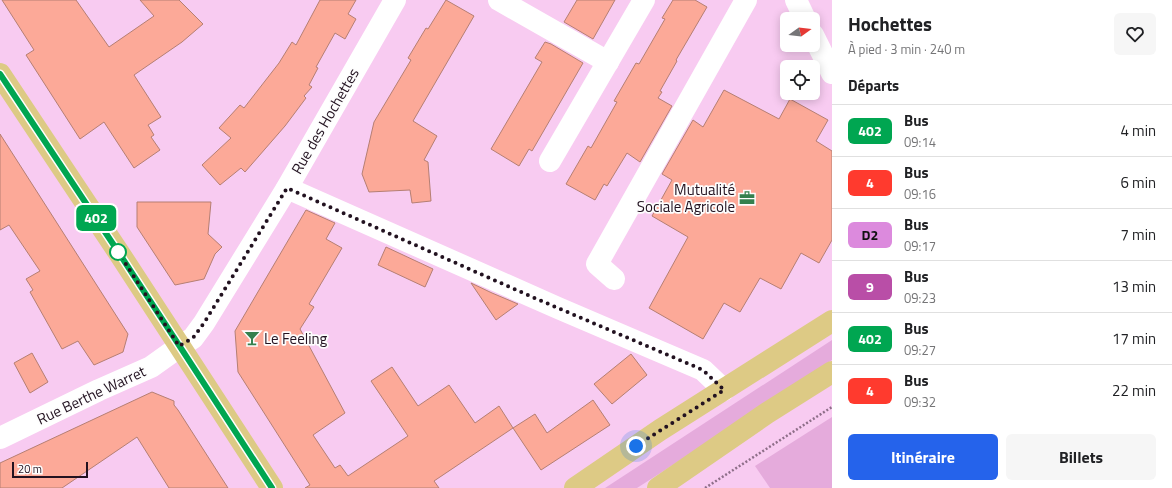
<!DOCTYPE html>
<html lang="fr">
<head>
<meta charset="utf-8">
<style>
  :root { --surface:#fff; --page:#f6f6f6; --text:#202124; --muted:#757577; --line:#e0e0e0; --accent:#2563eb }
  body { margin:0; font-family:"Titillium Web",sans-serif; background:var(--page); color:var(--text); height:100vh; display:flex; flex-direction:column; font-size:15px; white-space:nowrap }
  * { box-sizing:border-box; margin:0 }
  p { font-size:13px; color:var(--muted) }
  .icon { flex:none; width:22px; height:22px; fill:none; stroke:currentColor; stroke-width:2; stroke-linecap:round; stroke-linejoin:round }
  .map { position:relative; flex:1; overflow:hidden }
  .sheet { display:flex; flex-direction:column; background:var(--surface); width:340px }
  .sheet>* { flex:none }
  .badge { padding:0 8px; border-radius:6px; font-size:14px; line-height:26px }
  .needle { width:26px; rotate:75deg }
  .tools { position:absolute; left:780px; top:12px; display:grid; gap:8px }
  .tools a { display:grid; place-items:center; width:40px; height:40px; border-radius:6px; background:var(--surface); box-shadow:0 2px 10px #0003; font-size:20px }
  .scale { position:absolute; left:12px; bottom:10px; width:76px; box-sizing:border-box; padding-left:4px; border:2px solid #221220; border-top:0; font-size:11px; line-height:14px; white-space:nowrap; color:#221220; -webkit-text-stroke:3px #fdfdfd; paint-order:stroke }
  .you { position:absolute; width:20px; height:20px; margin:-10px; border:3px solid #fff; border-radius:50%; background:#1a73e8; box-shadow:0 0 0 6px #1a73e833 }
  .map>.badge { position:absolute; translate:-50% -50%; box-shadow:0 0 0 2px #fff }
  h2 { padding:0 16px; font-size:15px; line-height:36px }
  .round { display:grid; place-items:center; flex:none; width:42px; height:42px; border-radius:6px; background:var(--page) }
  .headline { display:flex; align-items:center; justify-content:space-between; height:68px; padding:0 16px }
  h1 { font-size:19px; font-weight:700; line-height:30px }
  .action { display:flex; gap:8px; margin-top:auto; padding:8px 16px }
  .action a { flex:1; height:46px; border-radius:6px; background:var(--accent); color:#fff; font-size:16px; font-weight:700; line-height:46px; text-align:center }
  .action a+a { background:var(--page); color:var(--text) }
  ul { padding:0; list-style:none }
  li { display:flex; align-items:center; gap:12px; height:52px; padding:0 16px; border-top:1px solid var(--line) }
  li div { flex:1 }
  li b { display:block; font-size:15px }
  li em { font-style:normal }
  li .badge { min-width:44px; font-weight:700; text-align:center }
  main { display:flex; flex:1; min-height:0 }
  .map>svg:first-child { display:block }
  .green { fill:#e5abdc }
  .building { fill:#fca998; stroke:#b57f73 }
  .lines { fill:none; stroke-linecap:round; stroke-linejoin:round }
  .path { stroke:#8e6f89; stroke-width:2.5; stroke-dasharray:2 2; stroke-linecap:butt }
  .minor { stroke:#fff; stroke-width:22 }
  .major { stroke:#ddca85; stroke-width:22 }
  .line-casing { stroke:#fff; stroke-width:9 }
  .line { stroke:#00a651; stroke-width:6 }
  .walk { stroke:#221220; stroke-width:4; stroke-dasharray:0 7.2 }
  .stop-dot { fill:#fff; stroke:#00a651; stroke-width:2 }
  .labels { text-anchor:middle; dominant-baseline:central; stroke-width:3.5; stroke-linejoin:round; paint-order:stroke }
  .street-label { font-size:15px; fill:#221220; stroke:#fdfdfd }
  .poi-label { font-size:15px; fill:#221220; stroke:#fdfdfd; text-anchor:end }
</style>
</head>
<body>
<main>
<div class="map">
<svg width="832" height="488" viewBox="0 0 832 488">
  <rect width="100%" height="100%" fill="#f8cbf1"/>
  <g class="green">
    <polygon points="832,340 832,360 662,472 637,488 605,488"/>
    <polygon points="832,417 832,488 770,488 755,466"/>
  </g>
  <g class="building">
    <polygon points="2,0 76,0 109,47 154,16 140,0 179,0 203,24 182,42 134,75 161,117 148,125 154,135 151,137 160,150 134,168 104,122 80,139 26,55 34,50"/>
    <polygon points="320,0 356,0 348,14 356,19 345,39 335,33 316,67 318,68 309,85 312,87 304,96 306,98 285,126 245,172 241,168 220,185 202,165 231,138 219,128 240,105 244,108 279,63 292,42 296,45"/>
    <polygon points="446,0 474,16 413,121 437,136 424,160 428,162 431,201 412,203 410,190 369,192 362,174 374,122 411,60 408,58 426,28 428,29"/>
    <polygon points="577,0 615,0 593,39 564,22"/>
    <polygon points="673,0 695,0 707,7 676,60 677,61 660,91 662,92 658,98 672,106 640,162 627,153 607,186 604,184 595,200 566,184 588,146 591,148 617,102 614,101 636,63 639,64 665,19 662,18"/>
    <polygon points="545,42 551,44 583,63 532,151 529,149 519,166 491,149 542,62 535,58"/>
    <polygon points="724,90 779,119 790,99 828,120 816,141 832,151 832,240 819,263 801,253 781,289 760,278 740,312 724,303 703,339 649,308 688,237 652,216 672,180 662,174 693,120 703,127"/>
    <polygon points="0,134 128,334 123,352 94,365 78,341 62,349 30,292 33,290 26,279 40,271 9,225 0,230"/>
    <polygon points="137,202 211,202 208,234 222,247 215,254 204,279 175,285 137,227"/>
    <polygon points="306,210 335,223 326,239 342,248 309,304 314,307 300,329 345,413 313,435 335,468 340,465 348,476 408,436 371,381 392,367 418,406 449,385 475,423 499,406 513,428 434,481 439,488 305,488 310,485 238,372 235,331"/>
    <polygon points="386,247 433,269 425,287 378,265"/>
    <polygon points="471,283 492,293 518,304 496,320"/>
    <polygon points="32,353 48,382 30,393 14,363"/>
    <polygon points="631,354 647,375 612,404 594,384"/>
    <polygon points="152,392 174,401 174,405 178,410 228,488 169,488 137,437 62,488 0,488 0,463"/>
    <polygon points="593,400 610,425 541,470 513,428 535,414 547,433"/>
  </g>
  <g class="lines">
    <polyline class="path" points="705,488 832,407"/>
    <g class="minor">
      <polyline points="499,0 608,62"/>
      <polyline points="796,0 805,19"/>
      <polyline points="813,35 832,73"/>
      <polyline points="550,161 644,0"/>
      <polyline points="287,188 558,308 703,370 724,390"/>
      <polyline points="614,279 597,264 746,0"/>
      <polyline points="0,438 99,390 151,367 179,347 193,338 204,323 287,188 395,0"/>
    </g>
    <g class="major">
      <polyline points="0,74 119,253 272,488"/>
      <polyline points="575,488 660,430 832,321"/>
      <polyline points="658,488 767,413 832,372"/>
    </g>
  </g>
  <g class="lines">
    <defs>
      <polyline id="line" points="0,74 119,253 272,488"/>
    </defs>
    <use href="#line" class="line-casing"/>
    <use href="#line" class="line"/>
    <polyline class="walk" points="118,252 179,346 193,338 204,323 287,188 530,296 703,370 724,390 636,446"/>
  </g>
  <defs>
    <symbol id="office-bare" viewBox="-9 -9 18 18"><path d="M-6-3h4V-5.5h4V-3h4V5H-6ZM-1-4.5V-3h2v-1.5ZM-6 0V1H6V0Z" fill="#35804e" stroke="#fdfdfd" stroke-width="2.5" paint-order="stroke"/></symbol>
    <symbol id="bar-bare" viewBox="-9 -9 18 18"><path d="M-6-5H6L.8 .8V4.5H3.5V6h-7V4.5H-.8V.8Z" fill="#35804e" stroke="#fdfdfd" stroke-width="2.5" paint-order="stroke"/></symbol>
  </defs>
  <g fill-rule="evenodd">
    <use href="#office-bare" x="736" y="187" width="22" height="22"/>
    <use href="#bar-bare" x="241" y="327" width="22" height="22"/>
  </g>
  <circle class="stop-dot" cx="118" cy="252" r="8"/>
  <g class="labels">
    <g class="street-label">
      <text transform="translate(325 121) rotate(-60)">Rue des Hochettes</text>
      <text transform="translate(91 395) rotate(-25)">Rue Berthe Warret</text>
    </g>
    <g class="poi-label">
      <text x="735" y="189">Mutualité<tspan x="735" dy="17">Sociale Agricole</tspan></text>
      <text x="264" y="338" text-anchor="start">Le Feeling</text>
    </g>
  </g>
</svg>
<div class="tools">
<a><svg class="needle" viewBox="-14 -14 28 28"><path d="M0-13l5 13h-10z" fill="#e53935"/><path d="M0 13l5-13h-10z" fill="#757577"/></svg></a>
<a><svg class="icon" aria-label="locate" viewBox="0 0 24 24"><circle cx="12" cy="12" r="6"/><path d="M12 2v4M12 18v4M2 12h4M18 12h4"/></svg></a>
</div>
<div class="scale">20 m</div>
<div class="you" style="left:636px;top:446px"></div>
<b class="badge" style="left:96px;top:218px;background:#00a651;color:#fff">402</b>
</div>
<section class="sheet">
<div class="headline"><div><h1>Hochettes</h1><p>À pied · 3 min · 240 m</p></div><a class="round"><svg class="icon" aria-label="heart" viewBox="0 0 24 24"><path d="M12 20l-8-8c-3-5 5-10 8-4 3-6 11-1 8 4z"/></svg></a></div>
<h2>Départs</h2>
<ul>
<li><span class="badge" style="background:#00a651;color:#fff">402</span><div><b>Bus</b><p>09:14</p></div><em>4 min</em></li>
<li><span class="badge" style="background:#ff3a2e;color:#fff">4</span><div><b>Bus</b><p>09:16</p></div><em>6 min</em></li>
<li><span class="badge" style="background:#dc8add;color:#111">D2</span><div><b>Bus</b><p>09:17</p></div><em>7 min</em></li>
<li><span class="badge" style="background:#b94ea7;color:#fff">9</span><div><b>Bus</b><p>09:23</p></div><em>13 min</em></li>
<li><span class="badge" style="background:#00a651;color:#fff">402</span><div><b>Bus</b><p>09:27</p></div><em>17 min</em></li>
<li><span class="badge" style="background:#ff3a2e;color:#fff">4</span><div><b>Bus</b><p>09:32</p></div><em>22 min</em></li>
</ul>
<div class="action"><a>Itinéraire</a><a>Billets</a></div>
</section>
</main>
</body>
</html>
